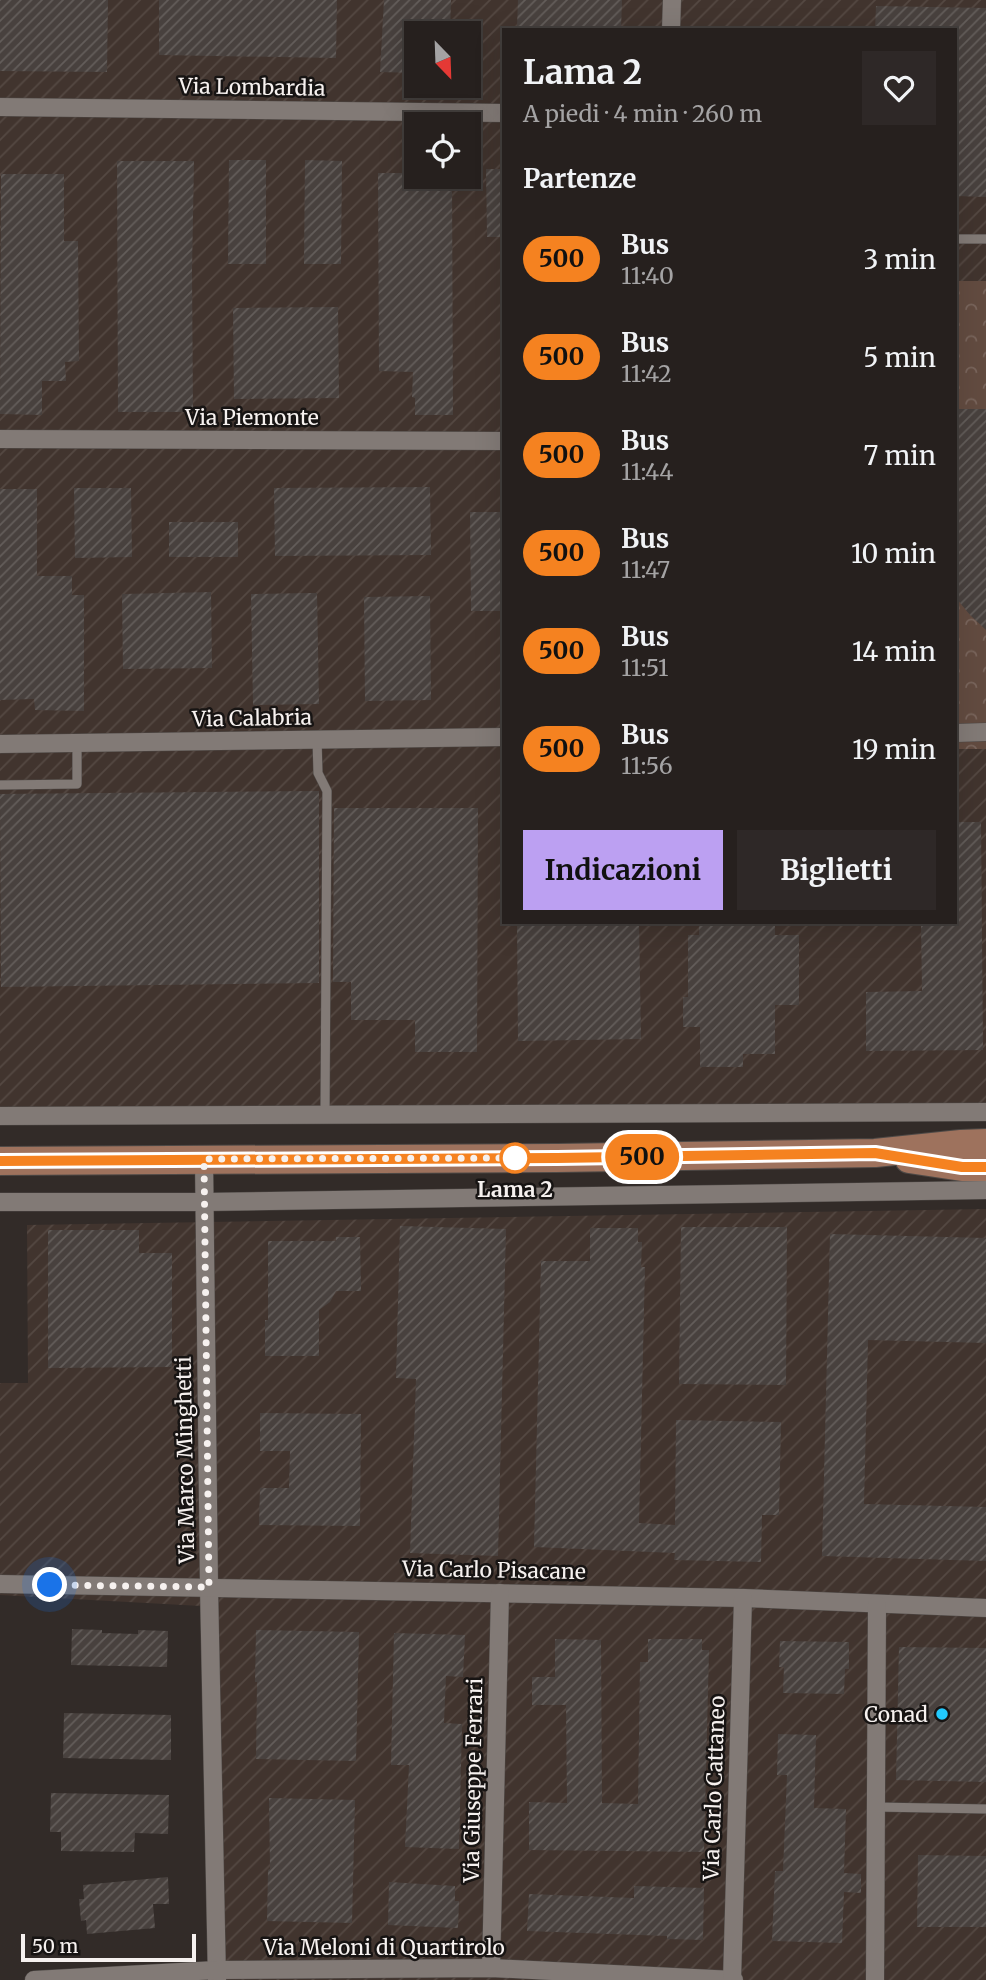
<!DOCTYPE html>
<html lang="it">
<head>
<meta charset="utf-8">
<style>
  :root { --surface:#26201e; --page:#2e2827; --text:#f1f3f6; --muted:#a4a3a4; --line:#423e3c; --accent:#bca0f2 }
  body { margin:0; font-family:Merriweather,serif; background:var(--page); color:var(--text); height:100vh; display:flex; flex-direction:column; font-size:26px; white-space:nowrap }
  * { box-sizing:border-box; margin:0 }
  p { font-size:23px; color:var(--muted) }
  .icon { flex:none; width:38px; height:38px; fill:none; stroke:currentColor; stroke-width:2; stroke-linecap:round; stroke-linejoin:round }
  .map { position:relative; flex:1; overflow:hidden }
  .panel { position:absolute; left:502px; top:28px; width:455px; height:896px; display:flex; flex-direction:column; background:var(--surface); border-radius:0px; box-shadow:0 7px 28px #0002,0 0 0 2px var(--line) }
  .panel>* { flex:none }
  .badge { padding:0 14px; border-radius:23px; font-size:24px; line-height:46px }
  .needle { width:46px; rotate:157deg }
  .fabs { position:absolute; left:404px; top:21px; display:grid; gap:14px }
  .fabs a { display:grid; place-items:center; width:77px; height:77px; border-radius:0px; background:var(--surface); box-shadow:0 7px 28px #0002,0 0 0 2px var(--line); font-size:35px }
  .scale { position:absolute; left:21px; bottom:18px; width:175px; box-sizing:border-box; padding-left:7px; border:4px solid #f6f1ef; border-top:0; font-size:19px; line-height:24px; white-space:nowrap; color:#f6f1ef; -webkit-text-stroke:5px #171413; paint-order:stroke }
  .you { position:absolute; width:35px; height:35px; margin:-18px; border:5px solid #fff; border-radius:50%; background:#1a73e8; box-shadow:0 0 0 10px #1a73e833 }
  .map>.badge { position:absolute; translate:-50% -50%; box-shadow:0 0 0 4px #fff }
  h2 { padding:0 21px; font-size:26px; line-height:63px }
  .round { display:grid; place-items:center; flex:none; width:74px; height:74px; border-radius:0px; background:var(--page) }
  .summary { display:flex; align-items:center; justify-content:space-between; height:119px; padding:0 21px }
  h1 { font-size:33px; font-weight:700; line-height:52px }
  .button { display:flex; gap:14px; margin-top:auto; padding:14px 21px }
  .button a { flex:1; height:80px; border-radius:0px; background:var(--accent); color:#111; font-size:28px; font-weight:700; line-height:80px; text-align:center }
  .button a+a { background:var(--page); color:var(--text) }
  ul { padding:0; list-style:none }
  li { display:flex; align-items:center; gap:21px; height:98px; padding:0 21px }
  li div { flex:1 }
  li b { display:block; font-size:26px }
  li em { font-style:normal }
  li .badge { min-width:77px; font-weight:700; text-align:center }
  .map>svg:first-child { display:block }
  .industrial { fill:url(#industrial-furrows); fill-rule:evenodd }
  .forest { fill:url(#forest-crowns) }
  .building { fill:url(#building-hatch) }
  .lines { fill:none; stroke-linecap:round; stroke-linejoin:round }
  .lane-casing { stroke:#4e4946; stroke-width:10 }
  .street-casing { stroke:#4e4946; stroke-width:19 }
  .primary-casing { stroke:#4e4946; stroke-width:30 }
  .lane { stroke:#827a76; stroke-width:9 }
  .street { stroke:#827a76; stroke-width:18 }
  .primary { stroke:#9e725d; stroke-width:28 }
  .line-casing { stroke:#fff; stroke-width:16 }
  .line { stroke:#f58220; stroke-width:10 }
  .walk { stroke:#f6f1ef; stroke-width:7; stroke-dasharray:0 12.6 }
  .stop-dot { fill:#fff; stroke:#f58220; stroke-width:3.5 }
  .poi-dot { fill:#22c9fd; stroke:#171413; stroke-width:2.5 }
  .labels { text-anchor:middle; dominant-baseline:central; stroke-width:5; stroke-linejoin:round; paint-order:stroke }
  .street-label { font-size:21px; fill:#f6f1ef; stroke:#171413 }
  .stop-label { font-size:21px; font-weight:bold; fill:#f6f1ef; stroke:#171413 }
  .poi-label { font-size:21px; fill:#f6f1ef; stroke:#171413; text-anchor:end }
</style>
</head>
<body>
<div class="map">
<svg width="986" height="1980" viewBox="0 0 986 1980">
  <defs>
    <pattern id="industrial-furrows" width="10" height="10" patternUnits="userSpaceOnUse" patternTransform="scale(1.75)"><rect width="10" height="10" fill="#41342e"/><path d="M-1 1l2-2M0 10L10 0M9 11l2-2" fill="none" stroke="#544842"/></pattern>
    <pattern id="forest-crowns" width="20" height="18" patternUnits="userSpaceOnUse" patternTransform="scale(1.75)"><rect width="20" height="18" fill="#624b40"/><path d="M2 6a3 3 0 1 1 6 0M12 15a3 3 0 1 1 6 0" fill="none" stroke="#79655c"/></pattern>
    <pattern id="building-hatch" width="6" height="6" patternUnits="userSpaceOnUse" patternTransform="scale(1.75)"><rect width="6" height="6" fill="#48413e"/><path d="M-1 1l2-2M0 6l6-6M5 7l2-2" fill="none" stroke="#635d5a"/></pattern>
  </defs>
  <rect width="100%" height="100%" fill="#322b28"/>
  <g class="industrial">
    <path d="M0 0H986V281H956V30H504V922H956V749H986V1115L0 1113ZM416 33H469V86H416ZM416 124H469V177H416Z"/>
    <polygon points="986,1209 986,1980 224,1980 201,1606 0,1595 0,1383 28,1383 27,1225"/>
  </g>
  <rect class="forest" x="956" y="281" width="30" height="468"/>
  <g class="building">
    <polygon points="0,0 108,0 107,72 0,71"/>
    <polygon points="159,0 337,0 336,58 159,55"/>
    <polygon points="384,0 451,0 450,33 416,33 416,73 380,72"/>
    <polygon points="518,0 622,0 621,30 558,30 517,27"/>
    <polygon points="876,6 986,8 986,197 956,196 956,30 875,30"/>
    <polygon points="229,160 266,160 266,264 228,264"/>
    <polygon points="305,160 342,161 341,264 304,264"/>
    <polygon points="117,161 194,161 192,271 193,412 118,412"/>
    <polygon points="486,169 504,169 504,237 487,237"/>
    <polygon points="378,173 416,173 416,177 452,177 453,415 415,415 415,398 412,397 413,372 379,371"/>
    <polygon points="1,174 64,174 64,241 78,241 79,361 65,362 66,381 42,381 42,415 0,414"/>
    <polygon points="338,307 339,398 234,399 233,308"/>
    <polygon points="956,409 986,409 986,630 970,615 956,598"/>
    <polygon points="430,487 431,555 275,556 274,488"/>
    <polygon points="74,488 131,488 132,557 75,558"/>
    <polygon points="0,489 37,489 37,576 72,576 72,595 84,595 84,711 35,710 34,699 0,700"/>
    <polygon points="470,512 504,512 504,611 471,611"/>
    <rect x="169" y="522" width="69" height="35"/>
    <polygon points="211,592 212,668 123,669 122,594"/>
    <polygon points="308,593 317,593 319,704 253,705 251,594"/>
    <polygon points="430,596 431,700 365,701 364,597"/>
    <polygon points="319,791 319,983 1,987 0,794"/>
    <polygon points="334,808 478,808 477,1052 415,1052 415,1020 351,1020 351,982 333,982"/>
    <polygon points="956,822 981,822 983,1050 866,1051 866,992 922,991 921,922 956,922"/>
    <polygon points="517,922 639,922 641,1039 518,1041"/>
    <polygon points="699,922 775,922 775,935 799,935 799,1005 775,1005 775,1054 743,1054 743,1067 700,1067 700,1027 683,1027 683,997 688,997 688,935 699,935"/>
    <polygon points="400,1226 506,1229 498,1556 410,1553 416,1379 396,1378"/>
    <polygon points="681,1227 787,1227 786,1385 679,1384"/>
    <polygon points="590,1228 638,1228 638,1242 642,1242 641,1267 645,1267 639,1523 675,1525 676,1420 781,1422 779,1515 762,1515 761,1562 674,1560 675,1553 534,1547 541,1261 590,1261"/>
    <polygon points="48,1230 139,1230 139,1253 172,1253 172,1367 48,1368"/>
    <polygon points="830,1234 986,1238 986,1343 868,1340 864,1504 986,1507 986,1561 822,1556"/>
    <polygon points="336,1237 360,1237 361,1291 336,1291 330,1302 319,1310 319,1356 265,1356 265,1320 268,1320 268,1241 336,1241"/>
    <polygon points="260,1413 361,1414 360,1526 259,1525 260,1488 289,1488 290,1451 260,1451"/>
    <polygon points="72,1629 102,1630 102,1633 138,1634 138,1630 168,1631 167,1667 71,1665"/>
    <polygon points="256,1630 359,1632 356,1761 256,1759 257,1682 255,1682"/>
    <polygon points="394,1633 465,1635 463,1677 446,1676 444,1723 462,1724 459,1849 405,1847 409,1765 391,1765"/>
    <polygon points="555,1639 601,1640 602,1803 638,1804 640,1662 648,1662 648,1639 702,1639 702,1650 709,1650 704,1852 529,1850 529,1802 567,1803 566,1705 532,1705 532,1677 555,1677"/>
    <polygon points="780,1641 849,1642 849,1669 845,1669 844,1694 783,1693 784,1667 779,1667"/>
    <polygon points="899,1647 986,1648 986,1782 896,1780"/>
    <polygon points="64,1713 171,1715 171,1760 63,1758"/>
    <polygon points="778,1734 816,1735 814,1808 846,1809 844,1873 861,1874 861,1893 844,1892 842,1943 772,1941 775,1871 783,1871 787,1775 777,1775"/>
    <polygon points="51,1793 169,1795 168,1834 135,1833 134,1852 61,1851 61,1832 50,1832"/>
    <polygon points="269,1798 355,1800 352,1923 267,1921 268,1870 270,1869"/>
    <polygon points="918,1855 986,1856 986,1927 917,1927"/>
    <polygon points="168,1877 169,1904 153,1904 155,1928 87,1934 86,1920 81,1921 79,1899 84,1899 83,1885"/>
    <polygon points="389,1882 455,1886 455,1901 459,1901 458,1928 388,1925"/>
    <polygon points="634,1886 704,1888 703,1940 667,1939 667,1936 527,1931 529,1894 634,1898"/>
  </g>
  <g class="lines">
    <defs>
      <g id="lane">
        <polyline points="956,239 986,239"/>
        <polyline points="317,739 318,773 327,791 325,1115"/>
        <polyline points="0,785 77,784 77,743"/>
        <polyline points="876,1807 986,1809"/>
      </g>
      <g id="street">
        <polyline points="671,30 672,0"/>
        <polyline points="0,107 504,113"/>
        <polyline points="0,439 504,441"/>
        <polyline points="956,733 986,732"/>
        <polyline points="0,744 504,737"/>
        <polyline points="0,1116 986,1112"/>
        <polyline points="204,1159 209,1587 217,1980"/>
        <polyline points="0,1202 204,1202 986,1190"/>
        <polyline points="0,1584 743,1598 986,1608"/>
        <polyline points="491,1968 500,1593"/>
        <polyline points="34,1980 217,1970 491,1968 734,1980"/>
        <polyline points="732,1980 743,1598"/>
        <polyline points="875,1980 877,1605"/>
      </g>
      <g id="primary">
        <polyline points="909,1159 962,1167 986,1167"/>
        <polyline points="0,1161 557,1158 875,1153 961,1144 986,1143"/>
      </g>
    </defs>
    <use href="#lane" class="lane-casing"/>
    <use href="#street" class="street-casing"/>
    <use href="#primary" class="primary-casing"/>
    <use href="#lane" class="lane"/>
    <use href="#street" class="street"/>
    <use href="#primary" class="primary"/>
  </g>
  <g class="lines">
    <defs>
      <polyline id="line" points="0,1161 557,1158 875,1153 962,1167 986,1167"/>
    </defs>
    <use href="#line" class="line-casing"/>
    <use href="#line" class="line"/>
    <polyline class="walk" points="50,1585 209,1587 204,1159 515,1158"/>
  </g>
  <circle class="stop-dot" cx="515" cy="1158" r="14"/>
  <circle class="poi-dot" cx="942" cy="1714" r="7"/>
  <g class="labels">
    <g class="street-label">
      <text transform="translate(252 87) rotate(1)">Via Lombardia</text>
      <text x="252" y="417">Via Piemonte</text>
      <text transform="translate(252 718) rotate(-1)">Via Calabria</text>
      <text transform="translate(185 1460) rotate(-91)">Via Marco Minghetti</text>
      <text transform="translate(494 1570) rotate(1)">Via Carlo Pisacane</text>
      <text transform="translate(473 1780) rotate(-89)">Via Giuseppe Ferrari</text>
      <text transform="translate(714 1788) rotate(-88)">Via Carlo Cattaneo</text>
      <text x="384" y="1947">Via Meloni di Quartirolo</text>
    </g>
    <g class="stop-label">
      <text x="515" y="1189">Lama 2</text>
    </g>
    <g class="poi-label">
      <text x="928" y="1714">Conad</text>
    </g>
  </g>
</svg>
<div class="fabs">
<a><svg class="needle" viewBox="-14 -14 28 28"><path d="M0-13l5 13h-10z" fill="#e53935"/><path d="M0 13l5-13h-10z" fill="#a4a3a4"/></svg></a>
<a><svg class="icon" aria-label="locate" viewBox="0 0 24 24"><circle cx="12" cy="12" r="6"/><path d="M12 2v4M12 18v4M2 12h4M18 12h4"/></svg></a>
</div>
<div class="scale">50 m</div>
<div class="you" style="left:50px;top:1585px"></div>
<b class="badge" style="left:642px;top:1157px;background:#f58220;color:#111">500</b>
<section class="panel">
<div class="summary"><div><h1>Lama 2</h1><p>A piedi · 4 min · 260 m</p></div><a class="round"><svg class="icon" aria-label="heart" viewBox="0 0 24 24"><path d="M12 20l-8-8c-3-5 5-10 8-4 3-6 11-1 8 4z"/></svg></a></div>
<h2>Partenze</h2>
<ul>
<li><span class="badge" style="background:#f58220;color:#111">500</span><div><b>Bus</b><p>11:40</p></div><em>3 min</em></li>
<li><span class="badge" style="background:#f58220;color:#111">500</span><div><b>Bus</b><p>11:42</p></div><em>5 min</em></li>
<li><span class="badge" style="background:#f58220;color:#111">500</span><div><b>Bus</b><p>11:44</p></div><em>7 min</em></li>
<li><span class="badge" style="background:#f58220;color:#111">500</span><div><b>Bus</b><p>11:47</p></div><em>10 min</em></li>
<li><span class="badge" style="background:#f58220;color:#111">500</span><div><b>Bus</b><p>11:51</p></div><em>14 min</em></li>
<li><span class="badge" style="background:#f58220;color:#111">500</span><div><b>Bus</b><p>11:56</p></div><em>19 min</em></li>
</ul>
<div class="button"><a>Indicazioni</a><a>Biglietti</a></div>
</section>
</div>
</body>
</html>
